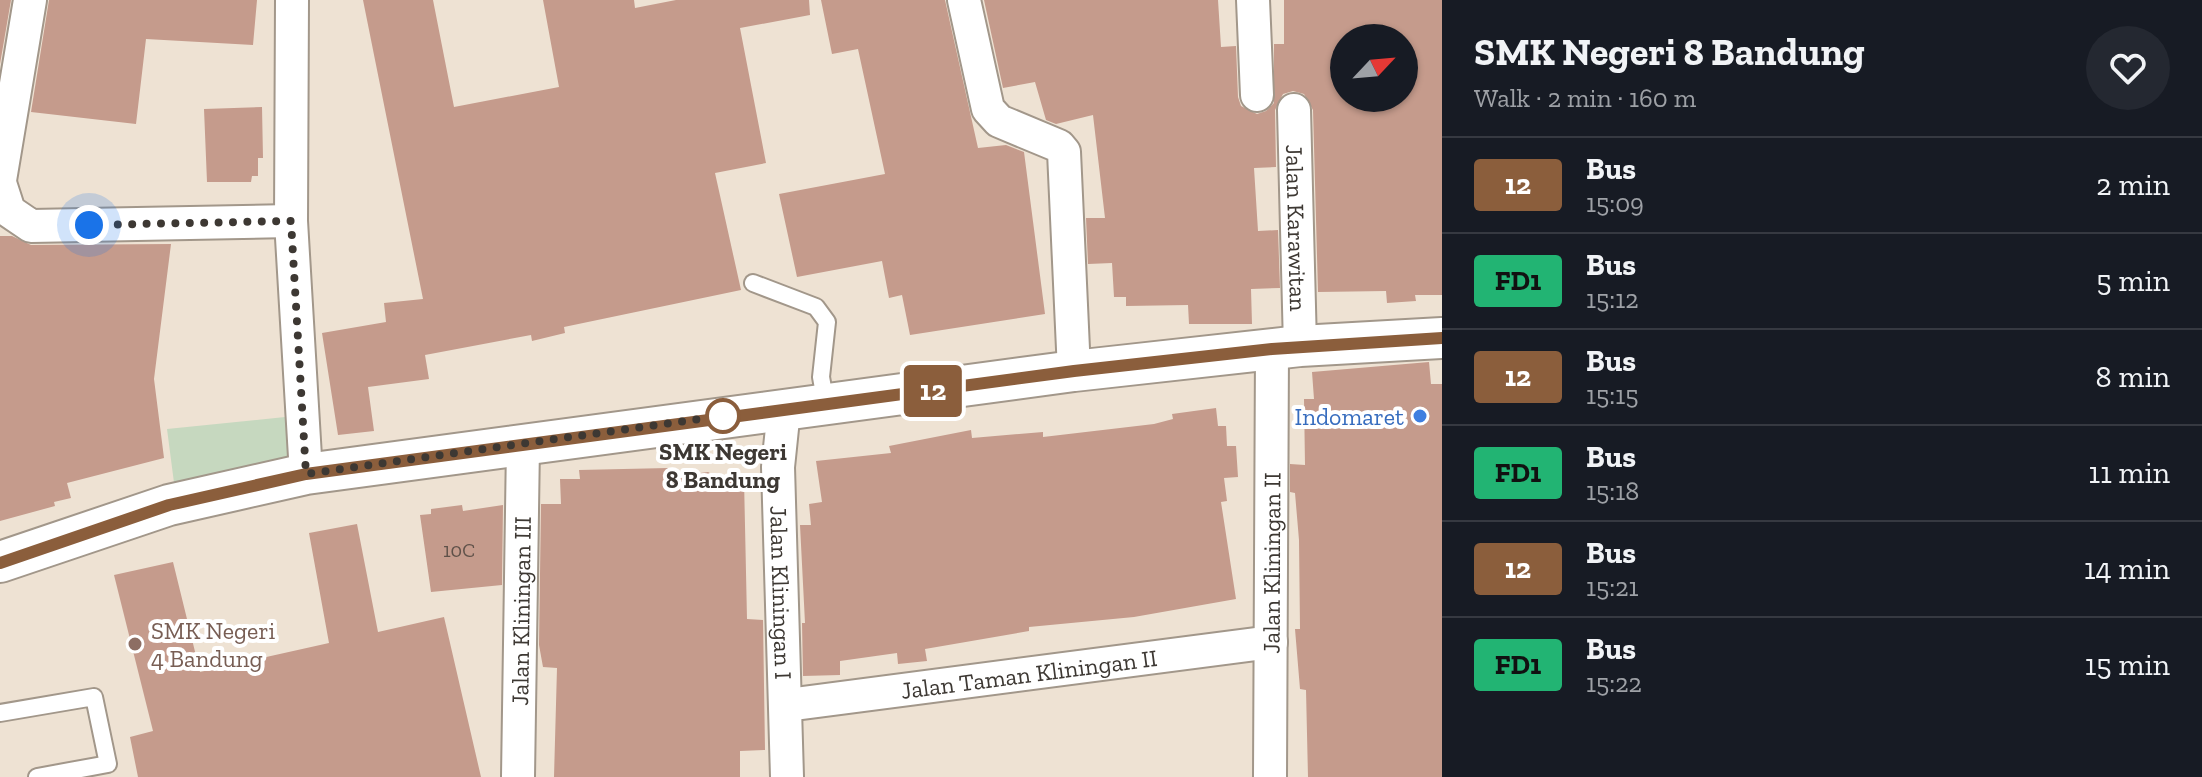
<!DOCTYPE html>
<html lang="en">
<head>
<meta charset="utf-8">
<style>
  :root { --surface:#171b24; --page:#242831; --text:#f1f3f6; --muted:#9ea1a6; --line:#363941 }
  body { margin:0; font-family:"Zilla Slab",serif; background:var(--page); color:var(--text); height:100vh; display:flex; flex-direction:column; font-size:30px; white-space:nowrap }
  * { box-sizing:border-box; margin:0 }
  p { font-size:26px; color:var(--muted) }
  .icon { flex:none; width:44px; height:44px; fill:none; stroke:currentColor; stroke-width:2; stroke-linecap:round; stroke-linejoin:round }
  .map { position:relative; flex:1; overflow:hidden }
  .drawer { display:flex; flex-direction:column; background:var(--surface); width:760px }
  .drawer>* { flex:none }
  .badge { padding:0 16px; border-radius:6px; font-size:28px; line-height:52px }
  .needle { width:52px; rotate:64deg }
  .tools { position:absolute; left:1330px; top:24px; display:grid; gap:16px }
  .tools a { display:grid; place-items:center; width:88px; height:88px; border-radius:50%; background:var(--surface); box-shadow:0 2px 6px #0004; font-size:40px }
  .you { position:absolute; width:40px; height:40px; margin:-20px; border:6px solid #fff; border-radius:50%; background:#1a73e8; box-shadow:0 0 0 12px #1a73e833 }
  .map>.badge { position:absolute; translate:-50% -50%; box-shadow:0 0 0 4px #fff }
  .round { display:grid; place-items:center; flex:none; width:84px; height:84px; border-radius:42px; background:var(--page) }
  .summary { display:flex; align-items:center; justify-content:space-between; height:136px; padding:0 32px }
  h1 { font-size:38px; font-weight:700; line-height:60px }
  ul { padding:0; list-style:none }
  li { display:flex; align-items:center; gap:24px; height:96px; padding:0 32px; border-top:2px solid var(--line) }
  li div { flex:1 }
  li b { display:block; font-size:30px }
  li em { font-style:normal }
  li .badge { min-width:88px; font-weight:700; text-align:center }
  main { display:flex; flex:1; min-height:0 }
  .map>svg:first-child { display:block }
  .green { fill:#c6d8bf }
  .building { fill:#c59b8c; fill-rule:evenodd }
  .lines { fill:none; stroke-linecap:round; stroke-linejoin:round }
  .service-casing { stroke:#a2978a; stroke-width:20 }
  .minor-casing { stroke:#a2978a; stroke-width:36 }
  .tertiary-casing { stroke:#a2978a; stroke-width:44 }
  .service { stroke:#fff; stroke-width:16 }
  .minor { stroke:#fff; stroke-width:32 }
  .tertiary { stroke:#fff; stroke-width:40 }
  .line-casing { stroke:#fff; stroke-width:18 }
  .line { stroke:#8b5e3c; stroke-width:12 }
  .walk { stroke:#3d3833; stroke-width:8; stroke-dasharray:0 14.4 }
  .stop-dot { fill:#fff; stroke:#8b5e3c; stroke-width:4 }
  .shop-dot { fill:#3f7fe0; stroke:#fff; stroke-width:3 }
  .education-dot { fill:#8d6e63; stroke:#fff; stroke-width:3 }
  .labels { text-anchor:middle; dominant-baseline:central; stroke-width:8; stroke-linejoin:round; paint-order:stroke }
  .number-label { font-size:20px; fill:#5f5149 }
  .street-label { font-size:24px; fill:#3d3833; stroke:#fff }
  .shop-label { font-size:24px; fill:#366cbe; stroke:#fff; text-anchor:end }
  .stop-label { font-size:24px; font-weight:bold; fill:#3d3833; stroke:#fff }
  .education-label { font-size:24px; fill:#785e54; stroke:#fff; text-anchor:start }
</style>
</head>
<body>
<main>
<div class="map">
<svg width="1442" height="777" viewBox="0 0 1442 777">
  <rect width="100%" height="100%" fill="#eee2d3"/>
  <polygon class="green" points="275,227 302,471 176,498 167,429 285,417"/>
  <g class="building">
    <polygon points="0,0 11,0 0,64"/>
    <polygon points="49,0 257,0 253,45 146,39 136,124 31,112"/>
    <polygon points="363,0 433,0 454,107 559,87 543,0 634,0 635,8 676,0 809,0 810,15 740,28 766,163 715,173 741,290 564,327 565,333 532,341 531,335 425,355 429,379 368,387 374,431 338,435 322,333 386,322 384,303 423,299"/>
    <polygon points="821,0 945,0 978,148 1006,145 1024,152 1045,314 910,335 902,295 889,298 882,261 797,277 779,194 885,174 858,49 832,54"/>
    <path d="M984 0H1218L1221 47 1236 46 1238 97 1241 106 1257 114 1266 111 1274 103V44H1284V0H1442V295H1415L1416 301 1387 303 1386 291 1318 292 1313 110 1304 94 1293 91 1283 94 1275 110 1276 167 1254 168 1258 231 1278 230 1280 288 1251 289 1252 324H1189L1188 305 1126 306V297H1114L1112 263 1088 264 1086 218H1105L1093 115 1056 124 1046 120 1035 82 1003 88ZM1344 38H1404V98H1344Z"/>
    <polygon points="262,107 263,158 258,158 258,176 252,176 251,182 207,182 204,109"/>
    <polygon points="0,236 12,236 31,245 171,244 154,379 164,458 67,483 71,498 54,502 55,506 0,521"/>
    <polygon points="1429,362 1431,384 1442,384 1442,777 1308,777 1306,690 1300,689 1295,629 1300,629 1299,540 1295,493 1290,492 1290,464 1305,465 1304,399 1314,399 1312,372"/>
    <polygon points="1216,408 1218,426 1226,426 1227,446 1236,446 1238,477 1224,478 1227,501 1221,502 1236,599 1134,617 1029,627 1029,631 925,649 927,661 898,664 897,653 840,661 840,675 803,676 802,623 805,623 800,525 811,525 809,504 822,502 816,461 891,453 889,446 971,430 972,438 1043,432 1043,437 1154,424 1173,419 1172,414"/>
    <polygon points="668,468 669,477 708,472 723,480 744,479 747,619 763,620 765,750 740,751 740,777 554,777 557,668 543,667 539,645 541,504 561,504 560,479 580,479 579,470"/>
    <polygon points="462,505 463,511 503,505 502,585 431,592 420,515 431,514 431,509"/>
    <polygon points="357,524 378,632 444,617 481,777 138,777 130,737 153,731 114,575 173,562 200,672 329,643 309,533"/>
  </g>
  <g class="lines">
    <defs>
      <g id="service">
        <polyline points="753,283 816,307 827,322 821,377 826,405"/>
        <polyline points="0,713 94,697 108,764 37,777"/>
      </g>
      <g id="minor">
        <polyline points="292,0 291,221 306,474"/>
        <polyline points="964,0 988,109 999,121 1059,146 1064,152 1074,371"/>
        <polyline points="1253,0 1257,95"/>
        <path id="s1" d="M1294 110 1300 346"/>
        <polyline points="0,180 30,0"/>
        <polyline points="0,183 9,211 31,226 291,221"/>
        <path id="s2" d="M784 409 778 467 787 777"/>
        <path id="s3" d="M787 705 1271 642"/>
        <path id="s4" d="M518 777 523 445"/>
        <path id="s5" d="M1270 777 1272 349"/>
      </g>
      <polyline id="tertiary" points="0,562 169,505 306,474 1074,371 1300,346 1442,338"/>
    </defs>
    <use href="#service" class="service-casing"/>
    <use href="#minor" class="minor-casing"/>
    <use href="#tertiary" class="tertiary-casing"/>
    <use href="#service" class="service"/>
    <use href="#minor" class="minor"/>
    <use href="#tertiary" class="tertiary"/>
  </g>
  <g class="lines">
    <defs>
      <polyline id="line" points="0,563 169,505 306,474 1074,371 1272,349 1442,338"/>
    </defs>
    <use href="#line" class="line-casing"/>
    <use href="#line" class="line"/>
    <polyline class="walk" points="89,225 291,221 306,474 728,415 723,416"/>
  </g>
  <circle class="stop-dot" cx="723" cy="416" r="16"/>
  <circle class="shop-dot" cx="1420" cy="416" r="8"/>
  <circle class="education-dot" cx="135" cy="644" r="8"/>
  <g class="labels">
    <g class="number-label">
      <text x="459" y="550">10C</text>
    </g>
    <g class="street-label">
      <text stroke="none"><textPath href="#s1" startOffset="118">Jalan Karawitan</textPath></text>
      <text stroke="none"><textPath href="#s5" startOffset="214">Jalan Kliningan II</textPath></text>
      <text stroke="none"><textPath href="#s2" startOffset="184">Jalan Kliningan I</textPath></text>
      <text stroke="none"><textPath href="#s4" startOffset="166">Jalan Kliningan III</textPath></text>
      <text stroke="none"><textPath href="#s3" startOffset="244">Jalan Taman Kliningan II</textPath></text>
    </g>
    <g class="shop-label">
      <text x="1404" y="416">Indomaret</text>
    </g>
    <g class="stop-label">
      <text x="723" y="451">SMK Negeri<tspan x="723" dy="28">8 Bandung</tspan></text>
    </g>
    <g class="education-label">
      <text x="151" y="630">SMK Negeri<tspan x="151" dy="28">4 Bandung</tspan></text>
    </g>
  </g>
</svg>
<div class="tools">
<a><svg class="needle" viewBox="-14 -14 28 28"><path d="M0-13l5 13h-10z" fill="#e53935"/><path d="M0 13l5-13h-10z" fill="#9ea1a6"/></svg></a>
</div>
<div class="you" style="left:89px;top:225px"></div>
<b class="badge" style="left:933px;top:391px;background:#8b5e3c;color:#fff">12</b>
</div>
<section class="drawer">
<div class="summary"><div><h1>SMK Negeri 8 Bandung</h1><p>Walk · 2 min · 160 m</p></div><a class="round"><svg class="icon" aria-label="heart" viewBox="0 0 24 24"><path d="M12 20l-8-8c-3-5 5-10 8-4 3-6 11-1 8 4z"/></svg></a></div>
<ul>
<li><span class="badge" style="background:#8b5e3c;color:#fff">12</span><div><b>Bus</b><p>15:09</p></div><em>2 min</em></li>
<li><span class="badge" style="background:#22b473;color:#111">FD1</span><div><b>Bus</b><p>15:12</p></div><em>5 min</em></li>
<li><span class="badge" style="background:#8b5e3c;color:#fff">12</span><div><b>Bus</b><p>15:15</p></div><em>8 min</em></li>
<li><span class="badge" style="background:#22b473;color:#111">FD1</span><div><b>Bus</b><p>15:18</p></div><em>11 min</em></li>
<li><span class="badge" style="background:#8b5e3c;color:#fff">12</span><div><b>Bus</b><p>15:21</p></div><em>14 min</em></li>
<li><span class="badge" style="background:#22b473;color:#111">FD1</span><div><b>Bus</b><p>15:22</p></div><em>15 min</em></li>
</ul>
</section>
</main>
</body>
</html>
